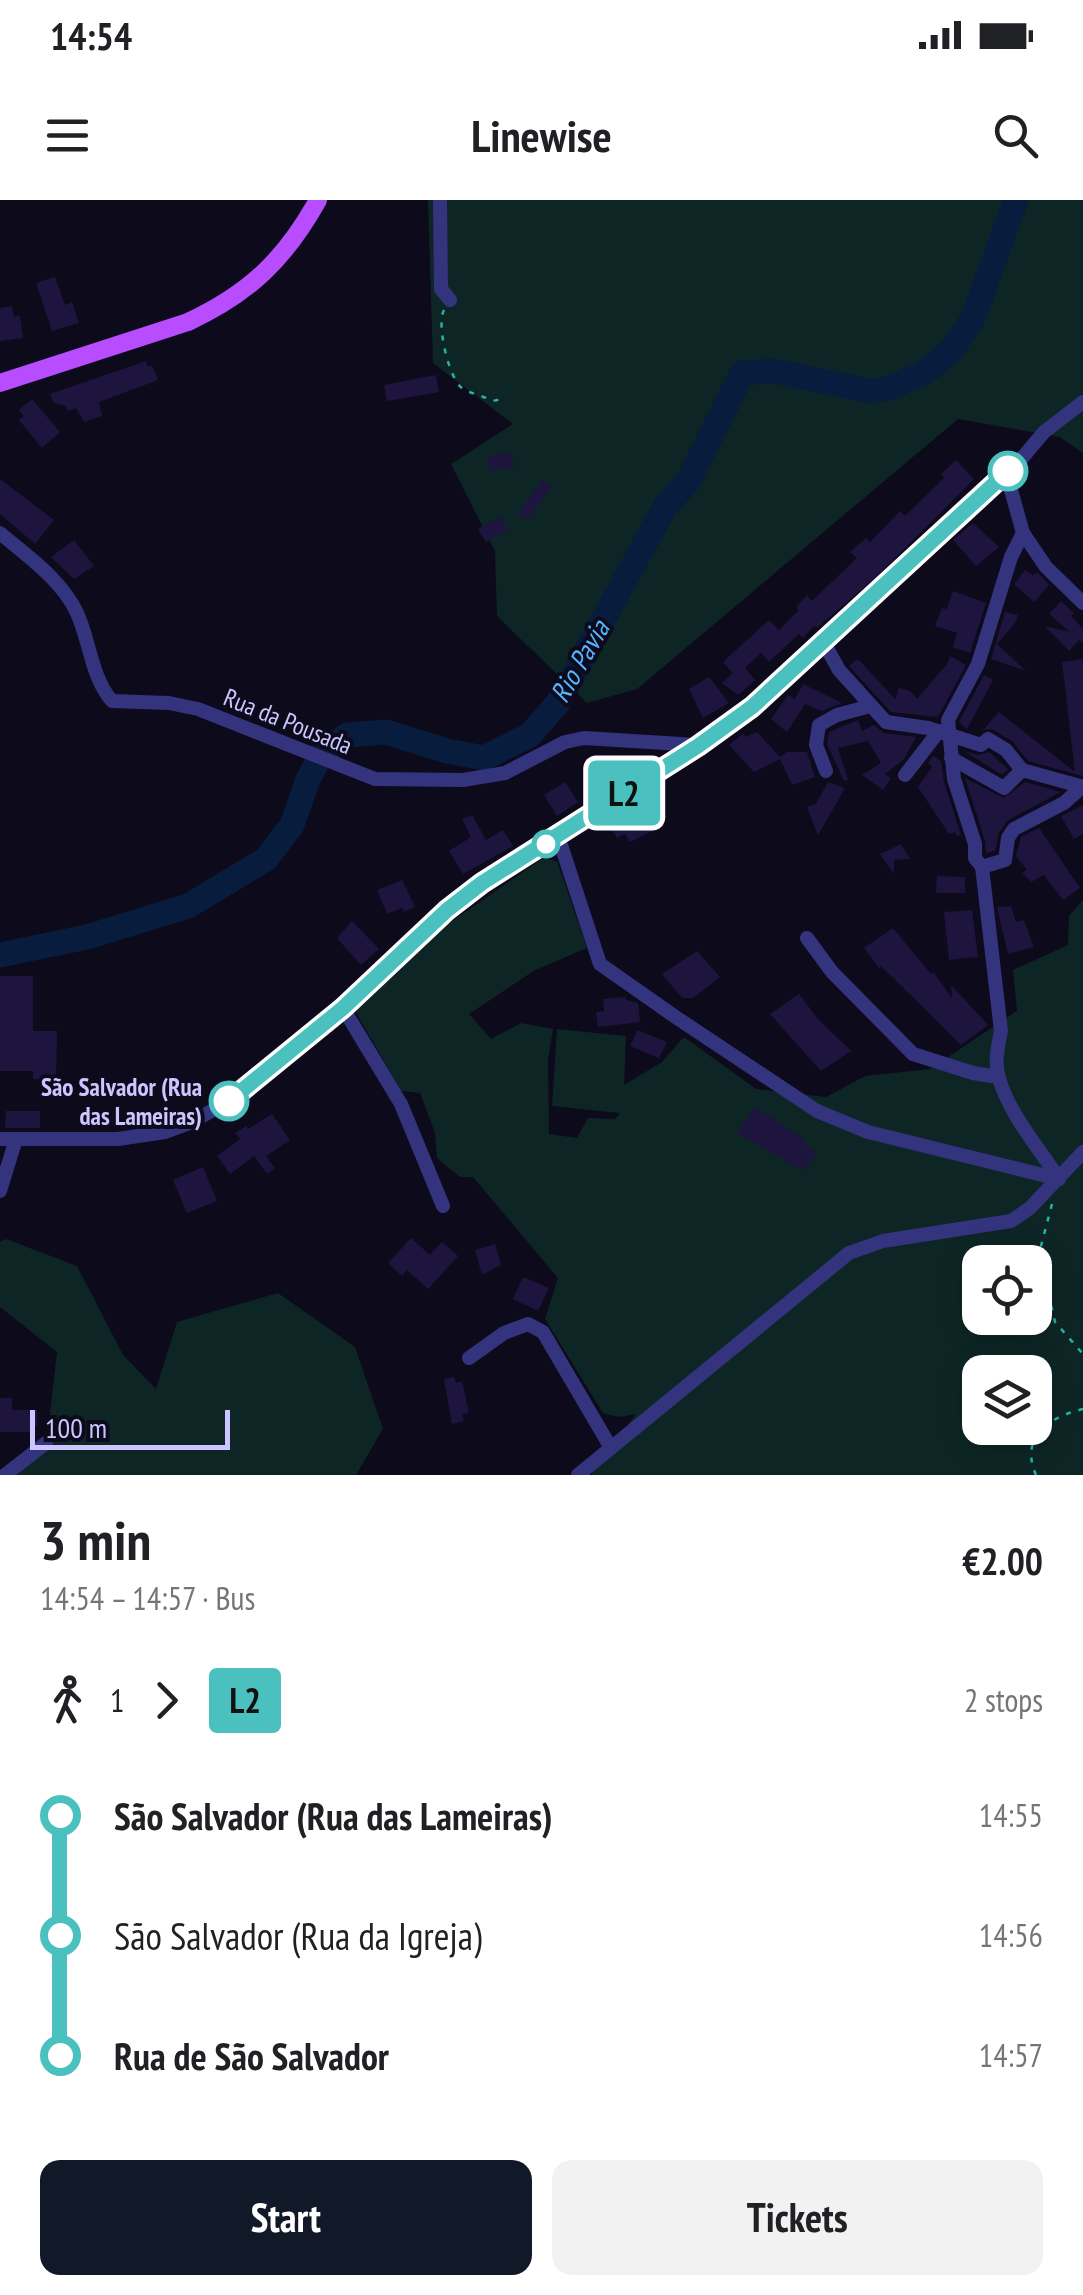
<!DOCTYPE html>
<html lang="en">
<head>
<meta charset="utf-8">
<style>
  :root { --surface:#fff; --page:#f2f2f2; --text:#202124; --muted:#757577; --accent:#111827 }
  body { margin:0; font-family:"PT Sans Narrow",sans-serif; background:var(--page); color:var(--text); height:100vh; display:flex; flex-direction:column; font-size:38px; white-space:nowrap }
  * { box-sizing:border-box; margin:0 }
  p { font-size:32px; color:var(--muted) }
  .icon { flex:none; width:55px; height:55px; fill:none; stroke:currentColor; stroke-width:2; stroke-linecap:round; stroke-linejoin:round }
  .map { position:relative; height:1275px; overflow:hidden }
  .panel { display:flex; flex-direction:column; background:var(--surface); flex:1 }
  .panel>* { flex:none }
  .badge { padding:0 20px; border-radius:8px; font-size:35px; line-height:65px }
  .controls { position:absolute; left:962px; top:1045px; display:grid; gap:20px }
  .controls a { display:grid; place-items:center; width:90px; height:90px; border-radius:20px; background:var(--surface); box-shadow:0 5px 25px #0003; font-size:50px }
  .scale { position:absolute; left:30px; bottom:25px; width:200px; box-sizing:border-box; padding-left:10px; border:5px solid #cbc6ff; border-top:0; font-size:28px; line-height:35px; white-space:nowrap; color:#cbc6ff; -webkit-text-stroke:8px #0d0a1c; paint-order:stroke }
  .map>.badge { position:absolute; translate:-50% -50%; box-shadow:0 0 0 5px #fff }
  .legs { display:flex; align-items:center; gap:15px; height:110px; padding:0 40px; font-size:32px }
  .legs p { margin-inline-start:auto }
  .summary { display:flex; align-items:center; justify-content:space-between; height:170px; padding:0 40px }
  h1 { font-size:55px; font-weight:700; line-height:75px }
  .cta { display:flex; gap:20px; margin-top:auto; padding:20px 40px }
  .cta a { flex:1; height:115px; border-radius:20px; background:var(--accent); color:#fff; font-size:40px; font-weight:700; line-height:115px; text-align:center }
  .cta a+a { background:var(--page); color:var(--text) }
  ul { padding:0 40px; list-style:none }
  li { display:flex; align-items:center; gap:35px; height:120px; font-size:38px }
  li i { display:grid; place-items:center; width:15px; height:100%; margin:0 12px; background:currentColor }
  li i::after { content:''; width:25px; height:25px; margin:-12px; border:8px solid; border-radius:50%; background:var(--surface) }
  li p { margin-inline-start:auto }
  li:first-child i { background:linear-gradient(#0000 50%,currentColor 0) }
  li:last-child i { background:linear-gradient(currentColor 50%,#0000 0) }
  .status { display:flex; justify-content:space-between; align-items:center; height:70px; padding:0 50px; background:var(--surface); direction:ltr }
  .status svg { height:28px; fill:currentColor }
  header { display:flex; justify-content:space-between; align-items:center; height:130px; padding:0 40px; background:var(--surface); font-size:45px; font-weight:700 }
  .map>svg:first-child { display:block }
  .green { fill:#0d2625; fill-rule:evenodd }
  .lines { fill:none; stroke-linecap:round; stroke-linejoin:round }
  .river { stroke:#081d3d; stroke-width:25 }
  .building { fill:#1d153e }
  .path { stroke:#27b2a6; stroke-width:2.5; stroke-dasharray:5 8; stroke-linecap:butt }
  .minor { stroke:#34337e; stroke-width:14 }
  .major { stroke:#b84dff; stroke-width:18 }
  .line-1-casing { stroke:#fff; stroke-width:22 }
  .line-1 { stroke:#4ac0bf; stroke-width:15 }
  .stop-1-dot { fill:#fff; stroke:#4ac0bf; stroke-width:5 }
  .labels { text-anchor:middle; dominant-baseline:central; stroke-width:8; stroke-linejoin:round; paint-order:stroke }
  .street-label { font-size:25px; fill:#cbc6ff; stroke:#0d0a1c }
  .stop-label { font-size:25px; font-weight:bold; fill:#cbc6ff; stroke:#0d0a1c; text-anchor:end }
  .water-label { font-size:28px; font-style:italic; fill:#54b4ff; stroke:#0d0a1c }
</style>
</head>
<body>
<div class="status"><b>14:54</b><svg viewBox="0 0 49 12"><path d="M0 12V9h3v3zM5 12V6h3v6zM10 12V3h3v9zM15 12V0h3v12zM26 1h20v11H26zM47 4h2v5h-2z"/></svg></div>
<header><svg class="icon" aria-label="menu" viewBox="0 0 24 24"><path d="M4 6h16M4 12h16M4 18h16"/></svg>Linewise<svg class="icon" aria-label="search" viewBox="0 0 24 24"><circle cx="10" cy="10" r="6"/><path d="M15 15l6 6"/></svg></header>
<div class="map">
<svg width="1083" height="1275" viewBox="0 0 1083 1275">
  <rect width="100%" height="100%" fill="#0d0a1c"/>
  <g class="green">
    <polygon points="428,0 1083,0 1083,253 1060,237 958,219 637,489 587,503 497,416 495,351 451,264 513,224 433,163"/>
    <path d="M543 658 557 661 587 748 535 770 469 814 491 839 521 823 553 829 548 860 549 934 577 938 588 918 615 919 620 913 552 906 557 829 626 836 624 885 662 862 684 837 756 889 826 897 865 876 930 869 1017 811 1013 770 1068 745 1069 716 1083 700V1275H591L636 1214 619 1217 603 1213 545 1119 558 1078 473 977H460L437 958 435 933 420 893 401 891 354 809 421 743ZM980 1062H1035V1118H980ZM980 1172H1035V1228H980Z"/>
    <polygon points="6,1039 77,1066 123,1155 156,1189 177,1122 278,1093 355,1147 383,1229 356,1275 18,1275 48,1231 57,1152 0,1107 0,1042"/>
  </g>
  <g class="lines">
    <polyline class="river" points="0,755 87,737 188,706 266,659 292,625 307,582 321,554 347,535 386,532 447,551 484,558 530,535 557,504 666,305 687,283 742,173 773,171 871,191 889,188 924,173 952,150 973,118 1016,0"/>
  </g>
  <g class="building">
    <polygon points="55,77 65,105 72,102 79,123 52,131 36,83"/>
    <polygon points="12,106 14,117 20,116 23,138 0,141 0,108"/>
    <polygon points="146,161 148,167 152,166 158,180 99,202 102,216 84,222 76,208 68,211 66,206 54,203 50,194"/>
    <polygon points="436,175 439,192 387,201 384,185"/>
    <polygon points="32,199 60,232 42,248 19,220 24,216 19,210"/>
    <polygon points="511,252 515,267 490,272 487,257"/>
    <polygon points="956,260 974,279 876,377 817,428 814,426 803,438 799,434 769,462 761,453 745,468 755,480 738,495 722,483 733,473 723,462 769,420 779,430 799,410 796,407 807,395 812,401 857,358 850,352 866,338 870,342 900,311 905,316 944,278 941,274"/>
    <polygon points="0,279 54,320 35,344 0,314"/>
    <polygon points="542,280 552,286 527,320 518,313"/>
    <polygon points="500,316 508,330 486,342 478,329"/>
    <polygon points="973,323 999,347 976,366 953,340"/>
    <polygon points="74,340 94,366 74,379 51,357"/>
    <polygon points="1025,370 1033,375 1037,372 1049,385 1034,402 1014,384"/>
    <polygon points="953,391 986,403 970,453 953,447 957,433 935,426 942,408 947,409"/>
    <polygon points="1061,401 1074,413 1071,416 1083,429 1083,443 1079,440 1069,451 1045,426 1070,432 1049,414"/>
    <polygon points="1005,412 1018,415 1016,422 997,444 1026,471 991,459"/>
    <polygon points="950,456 966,465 938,517 891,512 849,466 858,459 895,499 899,488 910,491 917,499 948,463"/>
    <polygon points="1083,459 1083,576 1028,561 1012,541 992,529 983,530 999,512 1075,572 1062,462"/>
    <polygon points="984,475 993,480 967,529 959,522"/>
    <polygon points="709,477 729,503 703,518 689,489"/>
    <polygon points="803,484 842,503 822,511 805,504 787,532 771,519 788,495 795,499"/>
    <polygon points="858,520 862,531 874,525 884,533 916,537 904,559 885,574 891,578 883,590 862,575 881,563 868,541 838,548 848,580 844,581 827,544 829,532"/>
    <polygon points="757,532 780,557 787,552 807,552 815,577 792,585 780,559 754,572 729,545 743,534 746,537"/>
    <polygon points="964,551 979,555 989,552 1008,569 1002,575"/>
    <polygon points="933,556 941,561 944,582 961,635 956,636 955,632 949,634 918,587 932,567 928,563"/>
    <polygon points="965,578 1004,598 1025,582 1061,592 1008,620 999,633 995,651 986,653 985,641"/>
    <polygon points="565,582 578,602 557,616 544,595"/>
    <polygon points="828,582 845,588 818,635 807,607 816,604"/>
    <polygon points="1083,605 1083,634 1074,639 1061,616"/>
    <polygon points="653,608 664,625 630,642 625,634 617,638 608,623 624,614 632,617"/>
    <polygon points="472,615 486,640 503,630 513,646 463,674 449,651 471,637 462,619"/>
    <polygon points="1039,628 1080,688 1063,700 1044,675 1031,682 1022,673 1027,670 1016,656 1021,637"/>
    <polygon points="901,644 910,659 894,660 894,674 880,654"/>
    <polygon points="937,676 965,677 965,693 936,693"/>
    <polygon points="402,680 415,707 404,712 402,708 387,714 377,690"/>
    <polygon points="1011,706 1016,722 1024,720 1034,747 1008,754 997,707"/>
    <polygon points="972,710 978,757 949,760 944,712"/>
    <polygon points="352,721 379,749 361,765 337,738"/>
    <polygon points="893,728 931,774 934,773 952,798 951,785 988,825 961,845 881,766 879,768 864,748"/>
    <polygon points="697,751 720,777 693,798 682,798 662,774"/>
    <polygon points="0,776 33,776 33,831 57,831 56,880 33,879 33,871 0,871"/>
    <polygon points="799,794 818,819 851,851 821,871 770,814"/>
    <polygon points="626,797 626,800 638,803 640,822 598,827 596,812 604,811 603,799"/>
    <polygon points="637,830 667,842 659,858 630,846"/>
    <polygon points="755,907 807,941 804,945 817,952 804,971 737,933"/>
    <polygon points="6,911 40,911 40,928 5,928"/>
    <polygon points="272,914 290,940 266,956 275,968 267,974 254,956 230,974 217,956 240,939 235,933 246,926 248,929"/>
    <polygon points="203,967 217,1001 187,1013 173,980"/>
    <polygon points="411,1038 430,1055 442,1042 458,1056 428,1089 407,1070 402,1076 388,1063"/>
    <polygon points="495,1044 501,1065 482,1075 475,1050"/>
    <polygon points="523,1077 549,1088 538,1111 513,1099"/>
    <polygon points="454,1177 456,1183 462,1181 469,1213 462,1214 464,1221 452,1224 444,1179"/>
    <polygon points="0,1198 12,1198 12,1210 37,1210 37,1226 33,1226 33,1232 0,1232"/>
  </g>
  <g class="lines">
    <g class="path">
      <path d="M444 110C436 124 449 179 462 188 471 194 484 196 493 201L505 198"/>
      <polyline points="1052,1004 1041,1046 1044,1074 1055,1122 1083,1154"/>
      <path d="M1036 1275C1019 1236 1050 1217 1083 1209"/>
    </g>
    <g class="minor">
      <polyline points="440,0 441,89 450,100"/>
      <polyline points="1006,272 1023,333 1046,367 1083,403"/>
      <path d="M0 333C27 356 62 380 77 413 90 441 91 477 112 501L169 503 198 509 375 579 463 580 505 573 565 542 584 538 697 545"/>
      <polyline points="823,441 839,470 886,522 928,528 981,545 988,539 1006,550 1022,570 1080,586"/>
      <polyline points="951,558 1004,588 1022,570"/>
      <polyline points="826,571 816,545 819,525 837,515 870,506"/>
      <polyline points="905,575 939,531"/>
      <polyline points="558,636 600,764 677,818 817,911 868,932 1059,979"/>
      <polyline points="982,667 975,658 975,644 954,579 948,520 978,464 1011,357 1023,333"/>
      <polyline points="807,738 832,772 913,854 973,873 998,877"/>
      <polyline points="343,808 401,904 443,1006"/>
      <polyline points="0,939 118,939 165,932 190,923 229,901 343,808 447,710 482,683 698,545 753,507 1023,257 1044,232 1083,202"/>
      <path d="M1059 979C1039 948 1009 914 999 878 994 863 998 846 1001 831L982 667 1005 660 1008 638 1014 629 1064 603 1083 586"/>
      <polyline points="0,991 16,939"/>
      <polyline points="469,1158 504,1133 528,1124 543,1132 611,1248"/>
      <polyline points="5,1275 46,1243"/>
      <polyline points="578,1275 849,1053 883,1041 1011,1021 1030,1008 1083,952"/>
    </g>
    <path class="major" d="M0 183 188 122C250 93 285 59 318 0"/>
  </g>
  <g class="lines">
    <defs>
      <polyline id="line-1" points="229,901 343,808 447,710 482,683 698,546 752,507 1008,271"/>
    </defs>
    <use href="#line-1" class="line-1-casing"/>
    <use href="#line-1" class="line-1"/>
  </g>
  <g class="stop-1-dot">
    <circle cx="1008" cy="271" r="18"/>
    <circle cx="546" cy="644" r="12"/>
    <circle cx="229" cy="901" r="18"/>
  </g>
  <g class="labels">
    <g class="street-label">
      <text transform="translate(288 521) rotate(22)">Rua da Pousada</text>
    </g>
    <g class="stop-label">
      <text x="202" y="887">São Salvador (Rua<tspan x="202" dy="29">das Lameiras)</tspan></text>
    </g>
    <g class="water-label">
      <text transform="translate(579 461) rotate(-60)">Rio Pavia</text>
    </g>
  </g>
</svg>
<div class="controls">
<a><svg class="icon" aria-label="locate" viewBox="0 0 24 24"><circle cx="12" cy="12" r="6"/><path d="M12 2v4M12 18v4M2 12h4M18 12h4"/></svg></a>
<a><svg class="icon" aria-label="layers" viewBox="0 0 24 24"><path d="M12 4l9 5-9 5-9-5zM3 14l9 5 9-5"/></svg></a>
</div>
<div class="scale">100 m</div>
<b class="badge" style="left:624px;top:593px;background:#4ac0bf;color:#111">L2</b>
</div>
<section class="panel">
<div class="summary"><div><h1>3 min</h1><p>14:54 – 14:57 · Bus</p></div><b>€2.00</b></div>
<div class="legs"><svg class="icon" aria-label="walk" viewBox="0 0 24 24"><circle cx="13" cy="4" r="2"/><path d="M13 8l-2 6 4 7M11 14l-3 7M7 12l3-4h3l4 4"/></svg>1<svg class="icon" aria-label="forward" viewBox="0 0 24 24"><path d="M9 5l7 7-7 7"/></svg><b class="badge" style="background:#4ac0bf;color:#111">L2</b><p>2 stops</p></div>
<ul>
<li><i style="color:#4ac0bf"></i><b>São Salvador (Rua das Lameiras)</b><p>14:55</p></li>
<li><i style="color:#4ac0bf"></i><span>São Salvador (Rua da Igreja)</span><p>14:56</p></li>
<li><i style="color:#4ac0bf"></i><b>Rua de São Salvador</b><p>14:57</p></li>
</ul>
<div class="cta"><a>Start</a><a>Tickets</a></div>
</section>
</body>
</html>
